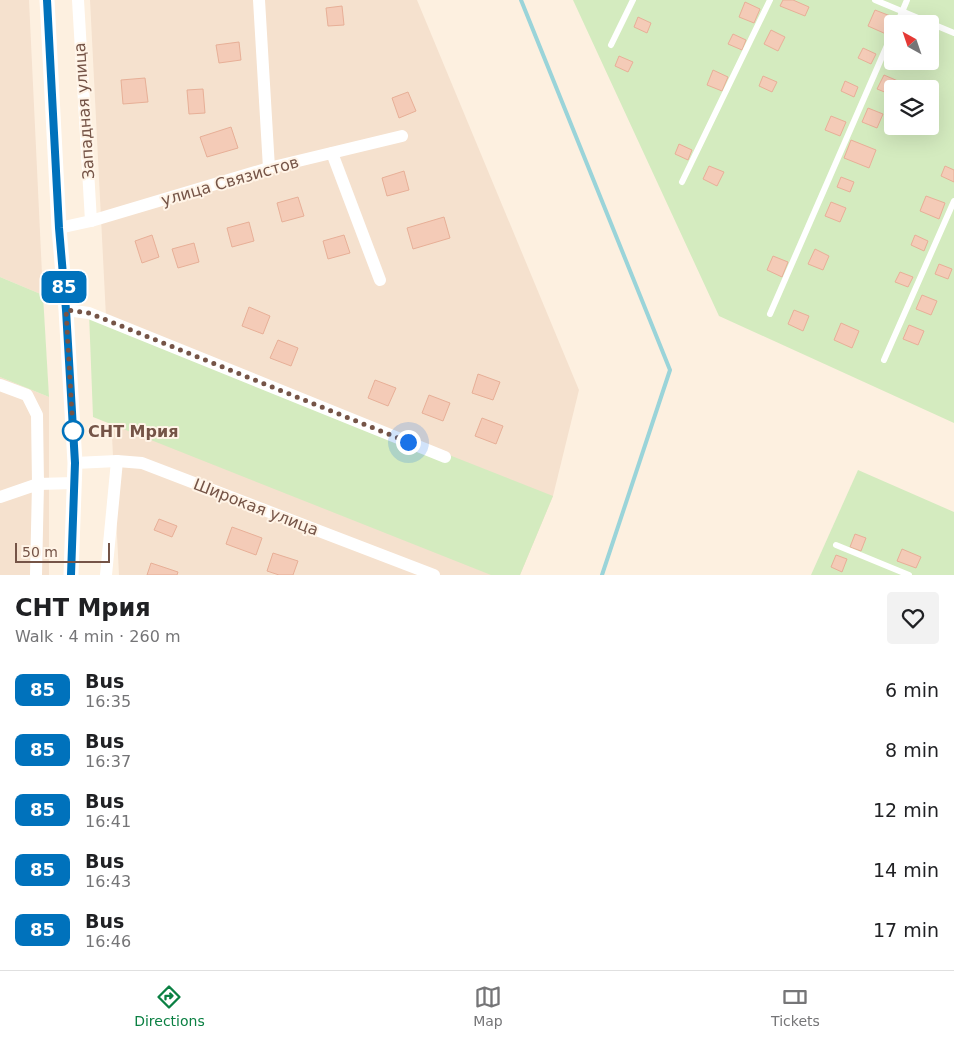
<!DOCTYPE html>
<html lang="en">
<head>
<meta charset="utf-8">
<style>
  :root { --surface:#fff; --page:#f2f2f2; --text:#202124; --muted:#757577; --line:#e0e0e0; --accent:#0b8043 }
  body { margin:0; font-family:"DejaVu Sans",sans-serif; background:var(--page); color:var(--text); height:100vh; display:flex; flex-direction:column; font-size:19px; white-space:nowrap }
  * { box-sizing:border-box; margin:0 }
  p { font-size:16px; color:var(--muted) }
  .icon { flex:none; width:28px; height:28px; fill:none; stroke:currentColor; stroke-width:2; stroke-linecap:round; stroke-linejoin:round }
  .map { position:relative; height:575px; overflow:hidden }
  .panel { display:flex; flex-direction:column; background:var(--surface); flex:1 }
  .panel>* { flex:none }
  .badge { padding:0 10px; border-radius:8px; font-size:18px; line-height:32px }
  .needle { width:32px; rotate:320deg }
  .fabs { position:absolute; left:884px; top:15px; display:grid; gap:10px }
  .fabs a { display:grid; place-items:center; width:55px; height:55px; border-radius:5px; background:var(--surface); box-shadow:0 5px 20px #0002; font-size:25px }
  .scale { position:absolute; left:15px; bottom:12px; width:95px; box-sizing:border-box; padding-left:5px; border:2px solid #755447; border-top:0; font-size:14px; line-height:18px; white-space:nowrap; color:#755447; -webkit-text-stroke:4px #fff4e7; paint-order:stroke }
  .you { position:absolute; width:25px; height:25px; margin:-12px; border:4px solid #fff; border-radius:50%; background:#1a73e8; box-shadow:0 0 0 8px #1a73e833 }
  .map>.badge { position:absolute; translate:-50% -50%; box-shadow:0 0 0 2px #fff }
  .round { display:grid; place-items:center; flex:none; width:52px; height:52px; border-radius:5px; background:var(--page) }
  .summary { display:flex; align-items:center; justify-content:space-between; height:85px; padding:0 15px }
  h1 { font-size:24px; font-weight:600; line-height:38px }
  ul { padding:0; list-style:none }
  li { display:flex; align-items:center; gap:15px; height:60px; padding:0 15px }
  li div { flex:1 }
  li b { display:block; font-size:19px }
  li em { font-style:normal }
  li .badge { min-width:55px; font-weight:700; text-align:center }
  .menu { display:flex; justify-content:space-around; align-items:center; height:70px; border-top:1px solid var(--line); background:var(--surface); font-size:14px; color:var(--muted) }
  .menu a { display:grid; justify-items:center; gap:2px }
  .menu .selected { color:var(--accent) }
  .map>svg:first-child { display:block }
  .residential { fill:#f5e1ce }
  .green { fill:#d4ebbf; fill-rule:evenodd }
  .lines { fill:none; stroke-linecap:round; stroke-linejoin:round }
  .stream { stroke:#9ad4d9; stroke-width:4 }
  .building { fill:#f4cbb7; stroke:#e7af97 }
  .service { stroke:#fff; stroke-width:6 }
  .minor { stroke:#fff; stroke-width:12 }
  .tertiary { stroke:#fff; stroke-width:15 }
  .line-casing { stroke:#fff; stroke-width:11 }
  .line { stroke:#0072bc; stroke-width:8 }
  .walk { stroke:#755447; stroke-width:5; stroke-dasharray:0 9 }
  .stop-dot { fill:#fff; stroke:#0072bc; stroke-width:2.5 }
  .labels { text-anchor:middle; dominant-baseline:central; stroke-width:4; stroke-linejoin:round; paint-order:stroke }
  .street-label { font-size:16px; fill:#755447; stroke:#fff4e7 }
  .stop-label { font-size:16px; font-weight:bold; fill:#755447; stroke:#fff4e7; text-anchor:start }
</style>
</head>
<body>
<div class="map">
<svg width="954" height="575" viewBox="0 0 954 575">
  <rect width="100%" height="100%" fill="#fdf0e0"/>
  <g class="residential">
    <polygon points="0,0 29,0 43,295 0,277"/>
    <polygon points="90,0 417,0 579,390 553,496 520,575 119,575"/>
    <polygon points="0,377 49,397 49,575 0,575"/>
  </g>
  <g class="green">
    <path d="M573 0H954V423L719 316ZM892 24H930V61H892ZM892 89H930V126H892Z"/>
    <polygon points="0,277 43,295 49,397 0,377"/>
    <polygon points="89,313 553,496 520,575 491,575 93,417"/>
    <polygon points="858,470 954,512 954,575 811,575"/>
  </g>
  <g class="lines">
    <polyline class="stream" points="521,0 670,370 602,575"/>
  </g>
  <g class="building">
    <polygon points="783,0 793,0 809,7 805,16 780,6"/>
    <polygon points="745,2 760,9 754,23 739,17"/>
    <polygon points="342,6 344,25 328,26 326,8"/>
    <polygon points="875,10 893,17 886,34 868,26"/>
    <polygon points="638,17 651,23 647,33 634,27"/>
    <polygon points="771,30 785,37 778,51 764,44"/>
    <polygon points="733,34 746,40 742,50 728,44"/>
    <polygon points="239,42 241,60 219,63 216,45"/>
    <polygon points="863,48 876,54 871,64 858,58"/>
    <polygon points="619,56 633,62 628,72 615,66"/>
    <polygon points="713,70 728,77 722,91 707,85"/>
    <polygon points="884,75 898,81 895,89 892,89 892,95 877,89"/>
    <polygon points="763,76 777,82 772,92 759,86"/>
    <polygon points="145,78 148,102 123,104 121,80"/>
    <polygon points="845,81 858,87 854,97 841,91"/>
    <polygon points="203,89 205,113 189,114 187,90"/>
    <polygon points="408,92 416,111 399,118 392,98"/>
    <polygon points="868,108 883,114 877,128 862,122"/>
    <polygon points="831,116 846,122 840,136 825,130"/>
    <polygon points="231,127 238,148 207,157 200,137"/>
    <polygon points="851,140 876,150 869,168 844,158"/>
    <polygon points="679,144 692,150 688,160 675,154"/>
    <polygon points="709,166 724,172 717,186 703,179"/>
    <polygon points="945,166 954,170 954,182 941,176"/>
    <polygon points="404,171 409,190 387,196 382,178"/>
    <polygon points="841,177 854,182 850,192 837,187"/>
    <polygon points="926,196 945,203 939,219 920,211"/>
    <polygon points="298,197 304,216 282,222 277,203"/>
    <polygon points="831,202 846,208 840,222 825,216"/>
    <polygon points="444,217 450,238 413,249 407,228"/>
    <polygon points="249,222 254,241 232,247 227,228"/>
    <polygon points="152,235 159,257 142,263 135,241"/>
    <polygon points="344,235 350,253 328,259 323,241"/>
    <polygon points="915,235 928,241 924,251 911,245"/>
    <polygon points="194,243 199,262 178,268 172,249"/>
    <polygon points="815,249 829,256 823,270 808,264"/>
    <polygon points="773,256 788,262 782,277 767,270"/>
    <polygon points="939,264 952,269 948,279 935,274"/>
    <polygon points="900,272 913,277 908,287 895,282"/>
    <polygon points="922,295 937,301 931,315 916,309"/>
    <polygon points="249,307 270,316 263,334 242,326"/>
    <polygon points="794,310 809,316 803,331 788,324"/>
    <polygon points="841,323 859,331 852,348 834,340"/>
    <polygon points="909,325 924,331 918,345 903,339"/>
    <polygon points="278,340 298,348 291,366 270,358"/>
    <polygon points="478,374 500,382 493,400 472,393"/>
    <polygon points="375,380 396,388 388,406 368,398"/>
    <polygon points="429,395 450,403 443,421 422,413"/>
    <polygon points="482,418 503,426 496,444 475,436"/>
    <polygon points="159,519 177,526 172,537 154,530"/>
    <polygon points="232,527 262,538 256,555 226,544"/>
    <polygon points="855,534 866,538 861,551 850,547"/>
    <polygon points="902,549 921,557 916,568 897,561"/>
    <polygon points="273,553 298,561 293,575 279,575 267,571"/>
    <polygon points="836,555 847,559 842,572 831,567"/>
    <polygon points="151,563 178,572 177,575 147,575"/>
  </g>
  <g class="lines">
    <g class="service">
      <polyline points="875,0 954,33"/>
      <polyline points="897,24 907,0"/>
      <polyline points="611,45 633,0"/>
      <polyline points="682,182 770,0"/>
      <polyline points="770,314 892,34"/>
      <polyline points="884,360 954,201"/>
      <polyline points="836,545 909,575"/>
    </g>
    <g class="minor">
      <polyline points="78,0 91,221"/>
      <polyline points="259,0 269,168"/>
      <polyline points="332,153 380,280"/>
      <polyline points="59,228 91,221 269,168 402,136"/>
      <polyline points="66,310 89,313 445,457"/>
      <polyline points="0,385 27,395 37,415 38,484 74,483"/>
      <polyline points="75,463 117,461 142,463 434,575"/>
      <polyline points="0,497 38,484 36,575"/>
      <polyline points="106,575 117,461"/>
    </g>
    <polyline class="tertiary" points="47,0 59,228 66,310 75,463 71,575"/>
  </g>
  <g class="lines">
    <defs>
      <polyline id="line" points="47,0 59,228 66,310 75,463 71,575"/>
    </defs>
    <use href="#line" class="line-casing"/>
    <use href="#line" class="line"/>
    <polyline class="walk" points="73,431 66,310 89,313 408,442"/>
  </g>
  <circle class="stop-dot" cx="73" cy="431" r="10"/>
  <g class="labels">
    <g class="street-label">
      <text transform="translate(84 111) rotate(-94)">Западная улица</text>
      <text transform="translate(230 181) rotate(-16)">улица Связистов</text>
      <text transform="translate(256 507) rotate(21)">Широкая улица</text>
    </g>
    <g class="stop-label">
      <text x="88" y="431">СНТ Мрия</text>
    </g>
  </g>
</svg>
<div class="fabs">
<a><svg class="needle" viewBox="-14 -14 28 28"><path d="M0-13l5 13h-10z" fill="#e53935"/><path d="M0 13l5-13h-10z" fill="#757577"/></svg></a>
<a><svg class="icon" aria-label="layers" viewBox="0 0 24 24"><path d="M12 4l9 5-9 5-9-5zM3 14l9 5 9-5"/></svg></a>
</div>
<div class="scale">50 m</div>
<div class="you" style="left:408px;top:442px"></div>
<b class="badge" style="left:64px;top:287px;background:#0072bc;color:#fff">85</b>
</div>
<section class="panel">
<div class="summary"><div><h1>СНТ Мрия</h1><p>Walk · 4 min · 260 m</p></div><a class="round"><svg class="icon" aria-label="heart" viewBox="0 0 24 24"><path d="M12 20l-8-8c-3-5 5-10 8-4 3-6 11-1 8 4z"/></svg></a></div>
<ul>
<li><span class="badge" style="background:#0072bc;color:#fff">85</span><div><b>Bus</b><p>16:35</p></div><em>6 min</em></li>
<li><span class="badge" style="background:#0072bc;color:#fff">85</span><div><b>Bus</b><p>16:37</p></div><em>8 min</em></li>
<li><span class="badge" style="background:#0072bc;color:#fff">85</span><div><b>Bus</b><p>16:41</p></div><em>12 min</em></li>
<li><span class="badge" style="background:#0072bc;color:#fff">85</span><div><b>Bus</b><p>16:43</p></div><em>14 min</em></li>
<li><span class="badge" style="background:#0072bc;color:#fff">85</span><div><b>Bus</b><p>16:46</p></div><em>17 min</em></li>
</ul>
</section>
<nav class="menu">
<a class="selected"><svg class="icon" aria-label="directions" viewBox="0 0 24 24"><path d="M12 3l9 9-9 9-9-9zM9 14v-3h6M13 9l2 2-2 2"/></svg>Directions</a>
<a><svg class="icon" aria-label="map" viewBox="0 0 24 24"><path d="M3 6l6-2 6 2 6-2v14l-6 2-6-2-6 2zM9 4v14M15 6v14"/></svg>Map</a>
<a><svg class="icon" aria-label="tickets" viewBox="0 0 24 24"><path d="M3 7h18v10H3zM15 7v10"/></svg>Tickets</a>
</nav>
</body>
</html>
